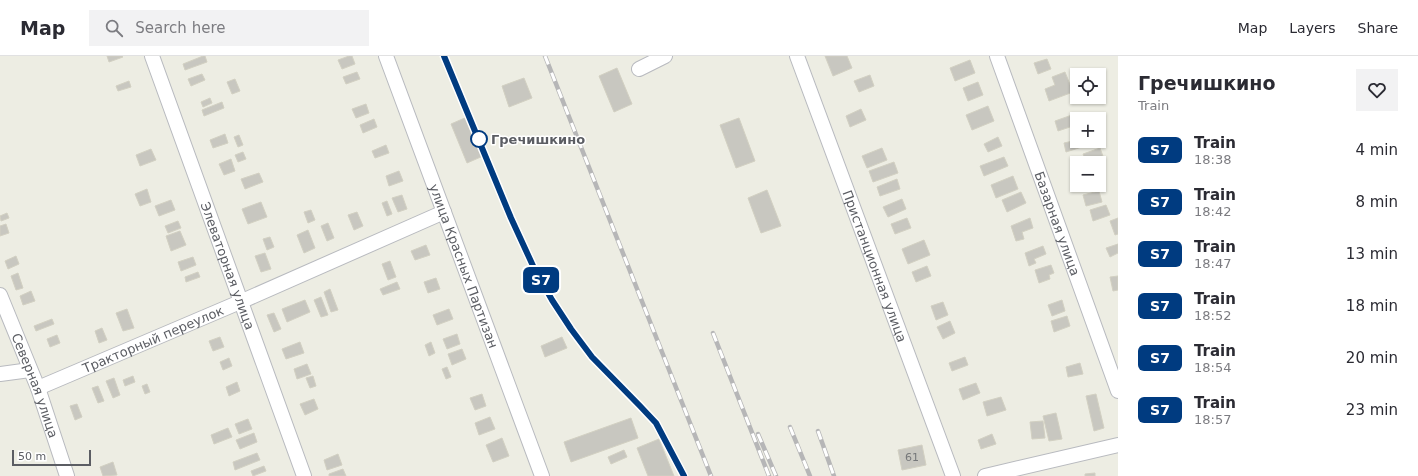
<!DOCTYPE html>
<html lang="en">
<head>
<meta charset="utf-8">
<style>
  :root { --surface:#fff; --page:#f2f2f3; --text:#2b2b33; --muted:#7c7c81; --line:#e1e1e2 }
  body { margin:0; font-family:"DejaVu Sans",sans-serif; background:var(--page); color:var(--text); height:100vh; display:flex; flex-direction:column; font-size:15px; white-space:nowrap }
  * { box-sizing:border-box; margin:0 }
  p { font-size:13px; color:var(--muted) }
  .icon { flex:none; width:22px; height:22px; fill:none; stroke:currentColor; stroke-width:2; stroke-linecap:round; stroke-linejoin:round }
  .map { position:relative; flex:1; overflow:hidden }
  .side { display:flex; flex-direction:column; background:var(--surface); width:300px }
  .side>* { flex:none }
  .badge { padding:0 8px; border-radius:6px; font-size:14px; line-height:26px }
  .fabs { position:absolute; left:1070px; top:12px; display:grid; gap:8px }
  .fabs a { display:grid; place-items:center; width:36px; height:36px; border-radius:0px; background:var(--surface); box-shadow:0 1px 3px #0004; font-size:20px }
  .scale { position:absolute; left:12px; bottom:10px; width:79px; box-sizing:border-box; padding-left:4px; border:2px solid #5b5d63; border-top:0; font-size:11px; line-height:14px; white-space:nowrap; color:#5b5d63; -webkit-text-stroke:3px #fff; paint-order:stroke }
  .map>.badge { position:absolute; translate:-50% -50%; box-shadow:0 0 0 2px #fff }
  .round { display:grid; place-items:center; flex:none; width:42px; height:42px; border-radius:0px; background:var(--page) }
  .head { display:flex; align-items:center; justify-content:space-between; height:68px; padding:0 20px }
  h1 { font-size:19px; font-weight:600; line-height:30px }
  ul { padding:0; list-style:none }
  li { display:flex; align-items:center; gap:12px; height:52px; padding:0 20px }
  li div { flex:1 }
  li b { display:block; font-size:15px }
  li em { font-style:normal }
  li .badge { min-width:44px; font-weight:700; text-align:center }
  header { display:flex; align-items:center; gap:24px; box-sizing:border-box; height:56px; padding:0 20px; background:var(--surface); border-bottom:1px solid var(--line) }
  header strong { font-size:19px }
  nav { display:flex; gap:22px; margin-inline-start:auto; font-size:14px }
  .search { width:280px; height:36px; background:var(--page); display:flex; align-items:center; gap:10px; box-sizing:border-box; padding:0 14px; border-radius:0px; color:var(--muted); font-size:15px }
  main { display:flex; flex:1; min-height:0 }
  .map>svg:first-child { display:block }
  .building { fill:#c8c7c0; stroke:#d2d0c2 }
  .lines { fill:none; stroke-linecap:round; stroke-linejoin:round }
  .minor-casing { stroke:#b8babf; stroke-width:16 }
  .minor { stroke:#fff; stroke-width:14 }
  .rail-casing { stroke:#b6b6b7; stroke-width:4.5 }
  .rail { stroke:#fff; stroke-width:3; stroke-dasharray:9; stroke-linecap:butt }
  .line-casing { stroke:#fff; stroke-width:9 }
  .line { stroke:#003b80; stroke-width:6 }
  .stop-dot { fill:#fff; stroke:#003b80; stroke-width:2 }
  .labels { text-anchor:middle; dominant-baseline:central; stroke-width:3; stroke-linejoin:round; paint-order:stroke }
  .number-label { font-size:11px; fill:#76787a }
  .stop-label { font-size:13px; font-weight:bold; fill:#5b5d63; stroke:#fff; text-anchor:start }
  .street-label { font-size:13px; fill:#5b5d63; stroke:#fff }
</style>
</head>
<body>
<header>
<strong>Map</strong>
<div class="search"><svg class="icon" aria-label="search" viewBox="0 0 24 24"><circle cx="10" cy="10" r="6"/><path d="M15 15l6 6"/></svg>Search here</div>
<nav><a>Map</a><a>Layers</a><a>Share</a></nav>
</header>
<main>
<div class="map">
<svg width="1118" height="420" viewBox="0 0 1118 420">
  <rect width="100%" height="100%" fill="#edede3"/>
  <g class="building">
    <polygon points="107,0 122,0 123,1 109,6"/>
    <polygon points="203,0 205,0 207,6 185,14 183,8"/>
    <polygon points="349,0 352,0 355,8 342,13 338,4"/>
    <polygon points="825,0 847,0 852,12 833,20"/>
    <polygon points="1047,3 1051,13 1038,18 1034,7"/>
    <polygon points="970,4 975,17 955,25 950,12"/>
    <polygon points="617,12 632,48 614,56 599,20"/>
    <polygon points="357,16 360,23 346,28 343,21"/>
    <polygon points="1065,16 1073,36 1049,45 1045,33 1055,29 1052,21"/>
    <polygon points="202,18 205,24 191,30 188,23"/>
    <polygon points="870,19 874,30 859,36 854,25"/>
    <polygon points="524,22 532,42 509,51 502,30"/>
    <polygon points="235,23 240,35 232,38 227,26"/>
    <polygon points="129,25 131,31 118,35 116,30"/>
    <polygon points="978,26 983,39 968,45 963,32"/>
    <polygon points="210,42 212,47 203,51 201,46"/>
    <polygon points="222,46 224,52 204,60 202,54"/>
    <polygon points="366,48 369,57 356,62 352,53"/>
    <polygon points="988,50 994,65 972,74 966,59"/>
    <polygon points="861,53 866,64 850,71 846,60"/>
    <polygon points="1072,59 1076,69 1058,75 1055,65"/>
    <polygon points="467,61 483,100 467,107 451,68"/>
    <polygon points="739,62 755,105 736,112 720,69"/>
    <polygon points="374,63 377,71 363,77 360,69"/>
    <polygon points="225,78 228,87 213,92 210,84"/>
    <polygon points="239,79 243,89 238,91 234,81"/>
    <polygon points="998,81 1002,90 988,96 984,88"/>
    <polygon points="1077,84 1077,85 1084,85 1085,90 1066,96 1064,87"/>
    <polygon points="386,89 389,97 375,102 372,95"/>
    <polygon points="882,92 887,104 867,112 862,100"/>
    <polygon points="1100,92 1104,103 1094,107 1087,107 1083,98"/>
    <polygon points="151,93 156,104 140,110 136,99"/>
    <polygon points="243,96 246,103 238,106 235,99"/>
    <polygon points="1004,101 1008,110 984,120 980,110"/>
    <polygon points="231,103 235,115 224,119 219,108"/>
    <polygon points="894,106 898,117 873,126 869,115"/>
    <polygon points="399,115 403,125 389,130 386,120"/>
    <polygon points="259,117 263,126 245,133 241,123"/>
    <polygon points="1013,120 1018,133 996,142 991,129"/>
    <polygon points="897,123 900,133 880,140 877,131"/>
    <polygon points="1078,129 1097,129 1079,134"/>
    <polygon points="147,133 151,146 140,150 135,138"/>
    <polygon points="767,134 781,170 761,177 748,142"/>
    <polygon points="1099,135 1102,146 1086,150 1083,139"/>
    <polygon points="1021,136 1026,147 1007,156 1002,144"/>
    <polygon points="402,139 407,153 398,156 392,142"/>
    <polygon points="902,143 906,153 888,161 883,151"/>
    <polygon points="171,144 175,154 159,160 155,150"/>
    <polygon points="387,145 392,158 387,160 382,147"/>
    <polygon points="261,146 267,161 248,168 242,153"/>
    <polygon points="1106,149 1110,159 1093,165 1090,154"/>
    <polygon points="311,154 315,164 308,167 304,156"/>
    <polygon points="357,156 363,170 354,174 348,159"/>
    <polygon points="7,157 9,162 1,165 0,160"/>
    <polygon points="907,162 911,172 895,178 891,168"/>
    <polygon points="1030,162 1033,172 1022,176 1024,183 1016,185 1011,170"/>
    <polygon points="1118,162 1118,178 1115,179 1110,165"/>
    <polygon points="178,165 181,172 168,177 165,170"/>
    <polygon points="328,167 334,182 327,185 321,170"/>
    <polygon points="6,168 9,177 0,180 0,170"/>
    <polygon points="308,174 315,192 304,197 297,179"/>
    <polygon points="180,175 186,189 171,195 166,180"/>
    <polygon points="270,181 274,191 267,194 263,183"/>
    <polygon points="924,184 930,199 908,208 902,193"/>
    <polygon points="1118,188 1118,197 1110,201 1106,192"/>
    <polygon points="426,189 430,199 415,204 411,195"/>
    <polygon points="1043,190 1046,198 1034,203 1036,207 1029,210 1025,197"/>
    <polygon points="265,197 271,213 261,216 255,200"/>
    <polygon points="16,200 19,208 8,213 5,205"/>
    <polygon points="193,201 196,209 181,215 178,206"/>
    <polygon points="390,205 396,221 388,224 382,208"/>
    <polygon points="1051,209 1054,217 1049,219 1050,223 1039,227 1035,214"/>
    <polygon points="927,210 931,220 916,226 912,216"/>
    <polygon points="198,216 200,221 186,226 185,221"/>
    <polygon points="18,217 23,232 16,234 11,220"/>
    <polygon points="1118,220 1118,234 1113,235 1110,221"/>
    <polygon points="436,222 440,233 428,237 424,226"/>
    <polygon points="397,226 400,233 383,239 380,233"/>
    <polygon points="330,233 338,254 331,256 324,236"/>
    <polygon points="31,235 35,245 23,249 20,240"/>
    <polygon points="321,241 328,259 321,261 314,244"/>
    <polygon points="305,244 310,256 287,266 282,253"/>
    <polygon points="1062,244 1065,255 1052,260 1048,249"/>
    <polygon points="943,246 948,259 936,264 931,250"/>
    <polygon points="127,253 134,272 123,275 116,257"/>
    <polygon points="449,253 453,263 437,269 433,259"/>
    <polygon points="274,257 281,273 274,276 267,259"/>
    <polygon points="1067,260 1070,270 1054,276 1051,265"/>
    <polygon points="52,263 54,268 36,275 34,270"/>
    <polygon points="950,265 955,277 943,283 937,271"/>
    <polygon points="102,272 107,284 99,287 95,275"/>
    <polygon points="457,278 460,288 447,293 443,283"/>
    <polygon points="57,279 60,287 50,291 47,283"/>
    <polygon points="220,281 224,291 213,295 209,285"/>
    <polygon points="562,281 567,292 545,301 541,290"/>
    <polygon points="300,286 304,297 286,303 282,293"/>
    <polygon points="431,286 435,297 429,300 425,289"/>
    <polygon points="462,293 466,303 452,309 448,298"/>
    <polygon points="965,301 968,309 952,315 949,307"/>
    <polygon points="229,302 232,310 223,314 220,306"/>
    <polygon points="1080,307 1083,318 1068,321 1066,311"/>
    <polygon points="307,308 311,318 297,323 294,313"/>
    <polygon points="447,311 451,321 446,323 442,313"/>
    <polygon points="133,320 135,326 125,330 123,324"/>
    <polygon points="313,320 316,330 310,332 306,322"/>
    <polygon points="114,322 120,339 113,342 106,325"/>
    <polygon points="237,326 240,335 229,340 226,331"/>
    <polygon points="976,327 980,337 963,344 959,333"/>
    <polygon points="147,328 150,336 145,338 142,330"/>
    <polygon points="98,330 104,345 98,347 92,332"/>
    <polygon points="482,338 486,350 475,354 470,342"/>
    <polygon points="1096,338 1104,372 1094,375 1086,340"/>
    <polygon points="1001,341 1006,354 987,360 983,346"/>
    <polygon points="314,343 318,353 305,359 300,348"/>
    <polygon points="77,348 82,361 75,364 70,350"/>
    <polygon points="1056,357 1062,383 1049,385 1043,360"/>
    <polygon points="490,361 495,373 479,379 475,367"/>
    <polygon points="631,362 638,382 571,406 564,386"/>
    <polygon points="248,363 252,373 239,378 235,368"/>
    <polygon points="1043,365 1045,382 1032,383 1030,366"/>
    <polygon points="228,372 232,381 214,388 211,379"/>
    <polygon points="254,377 257,386 240,393 236,384"/>
    <polygon points="992,378 996,388 981,393 978,384"/>
    <polygon points="502,382 509,400 493,406 486,389"/>
    <polygon points="659,383 674,420 648,420 637,392"/>
    <polygon points="922,389 926,409 902,414 898,394"/>
    <polygon points="624,394 627,401 611,408 608,401"/>
    <polygon points="257,397 260,404 235,414 233,406"/>
    <polygon points="338,398 342,409 327,414 324,404"/>
    <polygon points="113,406 117,419 103,420 100,411"/>
    <polygon points="264,410 266,415 253,420 251,415"/>
    <polygon points="343,413 346,420 329,420 329,418"/>
    <polygon points="1095,417 1095,420 1085,420 1085,418"/>
  </g>
  <g class="lines">
    <defs>
      <g id="minor">
        <path id="s1" d="M152 0 304 420"/>
        <path id="s2" d="M386 0 542 420"/>
        <path id="s3" d="M797 0 953 420"/>
        <path id="s4" d="M997 0 1118 335"/>
        <polyline points="639,13 665,0"/>
        <path id="s5" d="M0 239 38 332 67 420"/>
        <polyline points="0,318 30,314"/>
        <path id="s6" d="M38 332 240 246 444 156"/>
        <polyline points="985,420 1118,389"/>
      </g>
    </defs>
    <use href="#minor" class="minor-casing"/>
    <use href="#minor" class="minor"/>
    <defs>
      <g id="rail">
        <polyline points="444,0 511,162 534,212 552,244 571,273 592,301 640,349 656,367 684,420"/>
        <polyline points="545,0 711,420"/>
        <polyline points="713,277 769,420"/>
        <polyline points="790,371 810,420"/>
        <polyline points="818,375 834,420"/>
        <polyline points="758,378 776,420"/>
      </g>
    </defs>
    <use href="#rail" class="rail-casing"/>
    <use href="#rail" class="rail"/>
  </g>
  <g class="lines">
    <defs>
      <polyline id="line" points="444,0 511,162 534,212 552,244 571,273 592,301 640,350 656,367 684,420"/>
    </defs>
    <use href="#line" class="line-casing"/>
    <use href="#line" class="line"/>
  </g>
  <circle class="stop-dot" cx="479" cy="83" r="8"/>
  <g class="labels">
    <g class="number-label">
      <text x="912" y="401">61</text>
    </g>
    <g class="stop-label">
      <text x="491" y="83">Гречишкино</text>
    </g>
    <g class="street-label">
      <text stroke="none"><textPath href="#s4" startOffset="178">Базарная улица</textPath></text>
      <text stroke="none"><textPath href="#s1" startOffset="223">Элеваторная улица</textPath></text>
      <text stroke="none"><textPath href="#s2" startOffset="224">улица Красных Партизан</textPath></text>
      <text stroke="none"><textPath href="#s3" startOffset="224">Пристанционная улица</textPath></text>
      <text stroke="none"><textPath href="#s6" startOffset="125">Тракторный переулок</textPath></text>
      <text stroke="none"><textPath href="#s5" startOffset="97">Северная улица</textPath></text>
    </g>
  </g>
</svg>
<div class="fabs">
<a><svg class="icon" aria-label="locate" viewBox="0 0 24 24"><circle cx="12" cy="12" r="6"/><path d="M12 2v4M12 18v4M2 12h4M18 12h4"/></svg></a>
<a>+</a>
<a>−</a>
</div>
<div class="scale">50 m</div>
<b class="badge" style="left:541px;top:224px;background:#003b80;color:#fff">S7</b>
</div>
<section class="side">
<div class="head"><div><h1>Гречишкино</h1><p>Train</p></div><a class="round"><svg class="icon" aria-label="heart" viewBox="0 0 24 24"><path d="M12 20l-8-8c-3-5 5-10 8-4 3-6 11-1 8 4z"/></svg></a></div>
<ul>
<li><span class="badge" style="background:#003b80;color:#fff">S7</span><div><b>Train</b><p>18:38</p></div><em>4 min</em></li>
<li><span class="badge" style="background:#003b80;color:#fff">S7</span><div><b>Train</b><p>18:42</p></div><em>8 min</em></li>
<li><span class="badge" style="background:#003b80;color:#fff">S7</span><div><b>Train</b><p>18:47</p></div><em>13 min</em></li>
<li><span class="badge" style="background:#003b80;color:#fff">S7</span><div><b>Train</b><p>18:52</p></div><em>18 min</em></li>
<li><span class="badge" style="background:#003b80;color:#fff">S7</span><div><b>Train</b><p>18:54</p></div><em>20 min</em></li>
<li><span class="badge" style="background:#003b80;color:#fff">S7</span><div><b>Train</b><p>18:57</p></div><em>23 min</em></li>
</ul>
</section>
</main>
</body>
</html>
